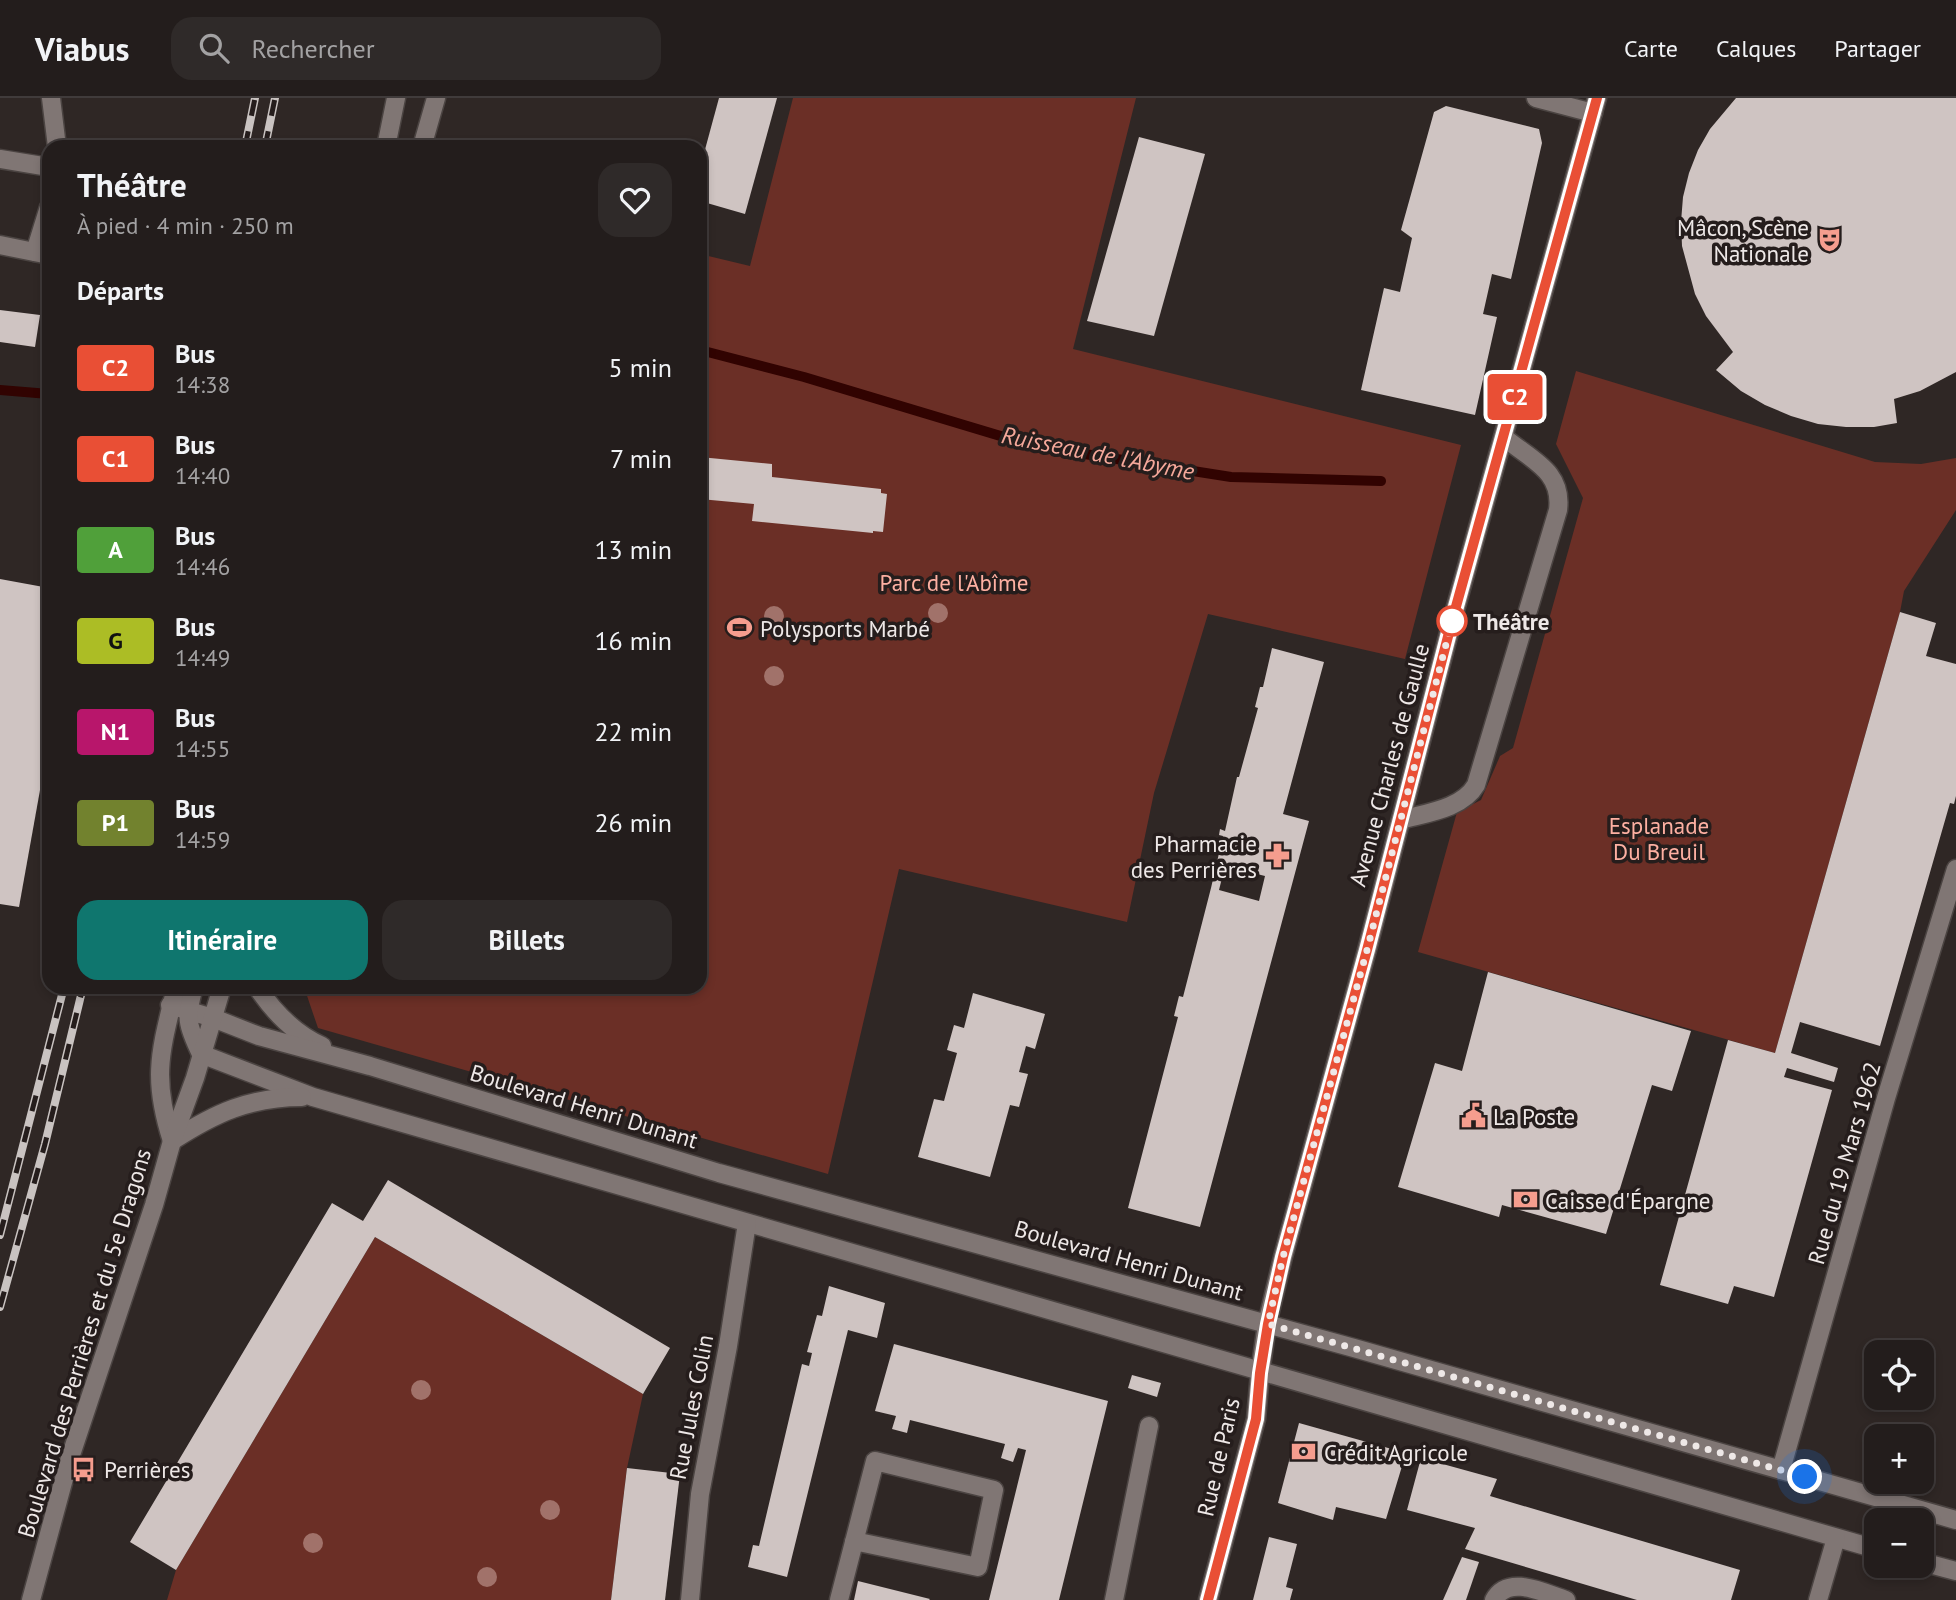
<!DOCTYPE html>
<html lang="fr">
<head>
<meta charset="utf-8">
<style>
  :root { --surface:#231d1c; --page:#2f2a29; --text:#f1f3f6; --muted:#a3a2a3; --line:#403b3b; --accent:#0f766e }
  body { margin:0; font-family:"PT Sans",sans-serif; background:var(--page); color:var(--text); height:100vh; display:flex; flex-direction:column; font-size:26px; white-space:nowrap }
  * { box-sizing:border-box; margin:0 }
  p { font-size:23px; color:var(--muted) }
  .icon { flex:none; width:38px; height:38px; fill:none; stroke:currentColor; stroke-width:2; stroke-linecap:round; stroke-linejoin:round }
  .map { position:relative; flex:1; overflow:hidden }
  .panel { position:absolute; left:42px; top:42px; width:665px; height:854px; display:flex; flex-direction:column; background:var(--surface); border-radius:21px; box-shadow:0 4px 10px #0003,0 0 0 2px var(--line) }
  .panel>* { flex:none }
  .badge { padding:0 14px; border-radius:5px; font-size:24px; line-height:46px }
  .buttons { position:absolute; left:1864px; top:1242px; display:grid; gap:14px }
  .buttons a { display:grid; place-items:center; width:70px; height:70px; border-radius:14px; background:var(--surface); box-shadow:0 4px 10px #0003,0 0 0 2px var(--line); font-size:35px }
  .you { position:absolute; width:35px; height:35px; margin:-18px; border:5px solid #fff; border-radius:50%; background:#1a73e8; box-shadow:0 0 0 10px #1a73e833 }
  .map>.badge { position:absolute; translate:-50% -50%; box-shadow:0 0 0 4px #fff }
  h2 { padding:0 35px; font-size:26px; line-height:63px }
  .round { display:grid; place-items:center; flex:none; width:74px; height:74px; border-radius:21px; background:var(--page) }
  .headline { display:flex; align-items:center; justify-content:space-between; height:119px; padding:0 35px }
  h1 { font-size:33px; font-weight:600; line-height:52px }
  .button { display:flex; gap:14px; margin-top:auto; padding:14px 35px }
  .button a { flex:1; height:80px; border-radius:21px; background:var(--accent); color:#fff; font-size:28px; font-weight:600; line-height:80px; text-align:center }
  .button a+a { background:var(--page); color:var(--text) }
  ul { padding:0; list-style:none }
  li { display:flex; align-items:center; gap:21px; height:91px; padding:0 35px }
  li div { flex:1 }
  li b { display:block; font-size:26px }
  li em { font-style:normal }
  li .badge { min-width:77px; font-weight:700; text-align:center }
  header { display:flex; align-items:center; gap:42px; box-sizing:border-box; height:98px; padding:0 35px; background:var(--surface); border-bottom:2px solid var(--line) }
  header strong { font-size:33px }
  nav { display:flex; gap:38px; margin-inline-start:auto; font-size:24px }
  .search { width:490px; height:63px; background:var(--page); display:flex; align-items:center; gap:18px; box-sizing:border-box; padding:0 24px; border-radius:21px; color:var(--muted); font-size:26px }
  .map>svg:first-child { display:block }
  .green { fill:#6b2f26 }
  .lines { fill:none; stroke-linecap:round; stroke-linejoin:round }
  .stream { stroke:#310301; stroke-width:10 }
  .building { fill:#cfc4c2; fill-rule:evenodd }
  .lane-casing { stroke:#4b4442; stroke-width:21 }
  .street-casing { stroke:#4b4442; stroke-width:21 }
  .secondary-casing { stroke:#4b4442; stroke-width:21 }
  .lane { stroke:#807674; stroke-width:18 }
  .street { stroke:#807674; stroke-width:18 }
  .secondary { stroke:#807674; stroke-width:18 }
  .rail-casing { stroke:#c9c3c1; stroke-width:8 }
  .rail { stroke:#251d1c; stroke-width:5; stroke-dasharray:16; stroke-linecap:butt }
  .tree { fill:#a1726a }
  .line-casing { stroke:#fff; stroke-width:16 }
  .line { stroke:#e94f35; stroke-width:10 }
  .walk { stroke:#eee8e7; stroke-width:7; stroke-dasharray:0 12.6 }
  .stop-dot { fill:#fff; stroke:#e94f35; stroke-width:3.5 }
  .labels { text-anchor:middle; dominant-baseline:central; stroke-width:7; stroke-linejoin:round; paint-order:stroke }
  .poi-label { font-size:23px; fill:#eee8e7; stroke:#251d1c; text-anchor:start }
  .park-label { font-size:23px; fill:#feb0a2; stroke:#251d1c }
  .stop-label { font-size:23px; font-weight:bold; fill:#eee8e7; stroke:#251d1c; text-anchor:start }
  .street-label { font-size:23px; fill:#eee8e7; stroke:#251d1c }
  .water-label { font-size:24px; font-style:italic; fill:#f5a89a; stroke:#251d1c }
</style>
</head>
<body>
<header>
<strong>Viabus</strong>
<div class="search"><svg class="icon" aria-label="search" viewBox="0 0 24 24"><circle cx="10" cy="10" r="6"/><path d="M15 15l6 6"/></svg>Rechercher</div>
<nav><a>Carte</a><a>Calques</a><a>Partager</a></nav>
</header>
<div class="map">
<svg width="1956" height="1502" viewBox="0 0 1956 1502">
  <rect width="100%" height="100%" fill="#2f2725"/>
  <g class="green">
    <polygon points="793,0 1136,0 1073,251 1461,347 1405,561 1208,516 1154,695 1127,824 899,771 828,1076 318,930 304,889 700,889 700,156 750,168"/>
    <polygon points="1576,273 1875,364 1921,366 1956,360 1956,412 1904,493 1900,514 1775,955 1418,854 1457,714 1481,702 1500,658 1513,650 1583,400 1556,346"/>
    <polygon points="375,1139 643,1296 627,1370 611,1502 167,1502 176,1472"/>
  </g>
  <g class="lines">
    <g class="stream">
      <polyline points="700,252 804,279 1034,348 1231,379 1381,383"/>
      <polyline points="0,292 49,296"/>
    </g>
  </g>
  <g class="building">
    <polygon points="719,0 777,0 745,116 700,103 700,70"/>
    <polygon points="1736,0 1956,0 1956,274 1920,293 1894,301 1897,325 1874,329 1846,329 1818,326 1791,318 1765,307 1741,293 1716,272 1733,254 1706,218 1695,196 1682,148 1681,124 1683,99 1689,75 1698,52 1710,31"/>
    <polygon points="1446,8 1539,31 1542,45 1511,181 1492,176 1483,216 1497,219 1475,317 1361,292 1384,190 1400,194 1412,140 1401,132 1434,14"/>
    <polygon points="1139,39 1205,56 1154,238 1087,223"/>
    <polygon points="0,212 40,217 35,249 0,244"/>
    <polygon points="700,359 772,366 772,379 881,391 881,395 887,396 883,434 873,433 873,435 752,423 754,406 700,401"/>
    <polygon points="0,481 49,490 49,642 19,809 0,806"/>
    <polygon points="1900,514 1936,525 1926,558 1956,566 1956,698 1954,706 1950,705 1880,948 1800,924 1791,955 1838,970 1834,984 1787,970 1784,979 1832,992 1774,1199 1734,1188 1728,1206 1660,1187 1728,942 1775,955"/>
    <path d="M1272 550 1324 564 1283 716 1309 723 1200 1129 1128 1110 1178 919 1174 918 1179 898 1183 899 1211 790 1223 738 1219 737 1220 731 1225 733 1237 679H1239L1258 610 1255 609 1260 589H1263ZM1225 768 1265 778 1259 803 1219 792Z"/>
    <polygon points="1488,874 1691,933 1672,993 1652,987 1606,1136 1502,1107 1499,1119 1398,1089 1435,965 1462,973"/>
    <polygon points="973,895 1045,916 1035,951 1026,948 1019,974 1028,976 1019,1009 1010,1007 990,1079 918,1059 934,1001 944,1003 957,955 947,952 954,927 964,930"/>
    <polygon points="388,1082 670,1250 643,1296 375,1139 176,1472 130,1444 332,1105 363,1123"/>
    <polygon points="829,1188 885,1205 877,1240 848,1232 787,1479 748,1469 753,1447 759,1448 802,1266 809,1268 812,1255 807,1254 817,1217 822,1218"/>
    <polygon points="894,1246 1108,1303 1059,1502 989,1502 1026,1352 1018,1350 1013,1364 1001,1360 1005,1346 910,1322 907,1335 892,1331 896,1318 875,1313"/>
    <polygon points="1132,1277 1161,1285 1157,1299 1128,1290"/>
    <polygon points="1299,1325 1406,1355 1386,1421 1336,1409 1333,1422 1278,1405"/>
    <polygon points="1421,1360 1497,1381 1490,1398 1740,1472 1731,1502 1637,1502 1465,1451 1475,1430 1407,1412"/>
    <polygon points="627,1370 680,1376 665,1502 611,1502"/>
    <polygon points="1269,1439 1297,1446 1286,1489 1293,1491 1290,1502 1253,1502"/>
    <polygon points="1462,1459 1479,1464 1466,1502 1443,1502"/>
    <polygon points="858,1483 930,1501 929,1502 854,1502"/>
  </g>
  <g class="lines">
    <defs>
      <g id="lane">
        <path d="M1401 722C1426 715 1462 711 1476 687L1558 412C1563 373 1531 362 1505 340"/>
        <polyline points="839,1502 875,1363 994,1392 978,1469 854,1443"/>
        <polyline points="1114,1502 1149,1328"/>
        <path d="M1494 1502C1508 1476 1544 1495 1566 1502"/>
      </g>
      <g id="street">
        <polyline points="1536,0 1593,15"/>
        <path d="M257 889C273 913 295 936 322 948"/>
        <polyline points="170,907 213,920 259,938 370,968 719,1075 1354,1250 1956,1422"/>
        <polyline points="201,956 313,999 1876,1451"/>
        <path d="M172 1043C215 1015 250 999 302 999"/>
        <polyline points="1781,1372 1886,1000 1956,771"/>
        <polyline points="1922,1464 1956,1473"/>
        <polyline points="690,1502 700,1396 728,1248 747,1125"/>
        <polyline points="1818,1502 1836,1440"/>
      </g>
      <g id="secondary">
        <polyline points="51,0 57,49"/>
        <polyline points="386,49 396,0"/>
        <polyline points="422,49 436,0"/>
        <polyline points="0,61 49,69"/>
        <polyline points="0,147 49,157"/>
        <polyline points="35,154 49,109"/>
        <path d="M194 889C185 920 187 927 201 956"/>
        <path d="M172 1043C151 978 161 952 176 889"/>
        <polyline points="31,1502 68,1366 154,1107 172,1043 195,980 222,889"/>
        <polyline points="1208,1502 1256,1321 1260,1275 1267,1226 1283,1159 1367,852 1452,523 1597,0"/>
      </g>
    </defs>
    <use href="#lane" class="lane-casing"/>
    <use href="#street" class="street-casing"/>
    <use href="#secondary" class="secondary-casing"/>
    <use href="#lane" class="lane"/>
    <use href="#street" class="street"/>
    <use href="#secondary" class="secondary"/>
    <defs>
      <g id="rail">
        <polyline points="245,49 255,0"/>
        <polyline points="265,49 275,0"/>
        <polyline points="0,1137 64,889"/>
        <polyline points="0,1209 45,1046 83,889"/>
      </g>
    </defs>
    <use href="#rail" class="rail-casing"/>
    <use href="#rail" class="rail"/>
  </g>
  <g class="tree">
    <circle cx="938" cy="515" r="10"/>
    <circle cx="774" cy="518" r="10"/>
    <circle cx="774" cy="578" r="10"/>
    <circle cx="421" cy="1292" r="10"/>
    <circle cx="550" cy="1412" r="10"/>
    <circle cx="313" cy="1445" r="10"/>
    <circle cx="487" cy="1479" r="10"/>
  </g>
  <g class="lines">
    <defs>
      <polyline id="line" points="1208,1502 1256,1321 1260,1275 1268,1226 1283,1159 1367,852 1452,523 1597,0"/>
    </defs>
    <use href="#line" class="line-casing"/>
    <use href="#line" class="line"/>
    <polyline class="walk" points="1452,523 1367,852 1283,1159 1268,1226 1805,1379"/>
  </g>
  <defs>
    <symbol id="theatre-bare" viewBox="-9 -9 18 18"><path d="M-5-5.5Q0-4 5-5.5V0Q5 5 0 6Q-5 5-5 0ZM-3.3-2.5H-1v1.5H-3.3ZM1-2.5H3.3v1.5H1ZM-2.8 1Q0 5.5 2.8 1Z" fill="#f59d8e" stroke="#251d1c" stroke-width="2.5" paint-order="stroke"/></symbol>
    <symbol id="stadium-bare" viewBox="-9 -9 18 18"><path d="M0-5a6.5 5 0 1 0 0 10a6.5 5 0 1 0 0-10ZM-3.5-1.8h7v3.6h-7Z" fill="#f59d8e" stroke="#251d1c" stroke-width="2.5" paint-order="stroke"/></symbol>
    <symbol id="pharmacy-bare" viewBox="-9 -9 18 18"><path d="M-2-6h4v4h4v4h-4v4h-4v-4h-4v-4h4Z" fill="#f59d8e" stroke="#251d1c" stroke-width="2.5" paint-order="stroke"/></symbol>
    <symbol id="civic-bare" viewBox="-9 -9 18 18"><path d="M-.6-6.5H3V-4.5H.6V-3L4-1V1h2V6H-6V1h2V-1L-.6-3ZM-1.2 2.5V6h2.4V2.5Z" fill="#f59d8e" stroke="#251d1c" stroke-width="2.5" paint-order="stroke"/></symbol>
    <symbol id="bank-bare" viewBox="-9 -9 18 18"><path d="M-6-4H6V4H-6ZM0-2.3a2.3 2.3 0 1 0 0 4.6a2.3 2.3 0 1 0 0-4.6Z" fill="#f59d8e" stroke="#251d1c" stroke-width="2.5" paint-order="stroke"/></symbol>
    <symbol id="bus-bare" viewBox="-9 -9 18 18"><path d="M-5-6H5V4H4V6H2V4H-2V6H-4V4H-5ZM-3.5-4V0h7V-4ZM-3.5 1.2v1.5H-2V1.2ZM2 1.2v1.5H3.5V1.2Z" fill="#f59d8e" stroke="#251d1c" stroke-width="2.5" paint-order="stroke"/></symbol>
  </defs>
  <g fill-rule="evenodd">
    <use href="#theatre-bare" x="1812" y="124" width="35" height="35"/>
    <use href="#stadium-bare" x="722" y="512" width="35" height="35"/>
    <use href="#pharmacy-bare" x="1260" y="740" width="35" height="35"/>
    <use href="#civic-bare" x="1456" y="1000" width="35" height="35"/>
    <use href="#bank-bare" x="1508" y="1084" width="35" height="35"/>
    <use href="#bank-bare" x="1286" y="1336" width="35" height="35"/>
    <use href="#bus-bare" x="66" y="1354" width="35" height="35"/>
  </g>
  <circle class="stop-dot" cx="1452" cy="523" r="14"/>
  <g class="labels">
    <g class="poi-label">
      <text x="1809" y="129" text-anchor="end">Mâcon, Scène<tspan x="1809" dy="26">Nationale</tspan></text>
      <text x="760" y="530">Polysports Marbé</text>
      <text x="1257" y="745" text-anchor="end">Pharmacie<tspan x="1257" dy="26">des Perrières</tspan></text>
      <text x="1493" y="1018">La Poste</text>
      <text x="1545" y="1102">Caisse d'Épargne</text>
      <text x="1324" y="1354">Crédit Agricole</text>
      <text x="104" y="1371">Perrières</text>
    </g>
    <g class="park-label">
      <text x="954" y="484">Parc de l'Abîme</text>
      <text x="1659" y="727">Esplanade<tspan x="1659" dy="26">Du Breuil</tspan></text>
    </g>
    <g class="stop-label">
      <text x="1473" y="523">Théâtre</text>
    </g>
    <g class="street-label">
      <text transform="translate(1389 667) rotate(-75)">Avenue Charles de Gaulle</text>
      <text transform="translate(584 1008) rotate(17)">Boulevard Henri Dunant</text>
      <text transform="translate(1844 1065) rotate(-74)">Rue du 19 Mars 1962</text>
      <text transform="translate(1129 1162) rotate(16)">Boulevard Henri Dunant</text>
      <text transform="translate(84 1245) rotate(-73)">Boulevard des Perrières et du 5e Dragons</text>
      <text transform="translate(691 1309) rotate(-79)">Rue Jules Colin</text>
      <text transform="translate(1218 1359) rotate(-77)">Rue de Paris</text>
    </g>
    <g class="water-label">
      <text transform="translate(1098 355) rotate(11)">Ruisseau de l'Abyme</text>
    </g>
  </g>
</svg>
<div class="buttons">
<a><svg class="icon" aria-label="locate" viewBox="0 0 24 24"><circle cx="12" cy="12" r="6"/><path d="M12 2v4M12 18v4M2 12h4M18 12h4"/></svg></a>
<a>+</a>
<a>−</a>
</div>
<div class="you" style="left:1805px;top:1379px"></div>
<b class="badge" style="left:1515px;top:299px;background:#e94f35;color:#fff">C2</b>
<section class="panel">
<div class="headline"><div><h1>Théâtre</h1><p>À pied · 4 min · 250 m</p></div><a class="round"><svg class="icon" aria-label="heart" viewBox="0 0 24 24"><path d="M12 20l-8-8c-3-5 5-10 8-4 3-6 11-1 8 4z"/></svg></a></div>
<h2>Départs</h2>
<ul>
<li><span class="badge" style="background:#e94f35;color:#fff">C2</span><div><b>Bus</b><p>14:38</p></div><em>5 min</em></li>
<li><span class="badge" style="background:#e94f35;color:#fff">C1</span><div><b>Bus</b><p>14:40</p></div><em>7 min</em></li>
<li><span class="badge" style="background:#50a03a;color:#fff">A</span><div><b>Bus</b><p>14:46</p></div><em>13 min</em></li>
<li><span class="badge" style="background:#acbd25;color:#111">G</span><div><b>Bus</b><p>14:49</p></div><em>16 min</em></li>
<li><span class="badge" style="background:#b8166b;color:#fff">N1</span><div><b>Bus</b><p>14:55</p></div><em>22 min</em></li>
<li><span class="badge" style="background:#72822e;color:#fff">P1</span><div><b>Bus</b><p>14:59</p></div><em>26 min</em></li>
</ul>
<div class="button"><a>Itinéraire</a><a>Billets</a></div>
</section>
</div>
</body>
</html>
